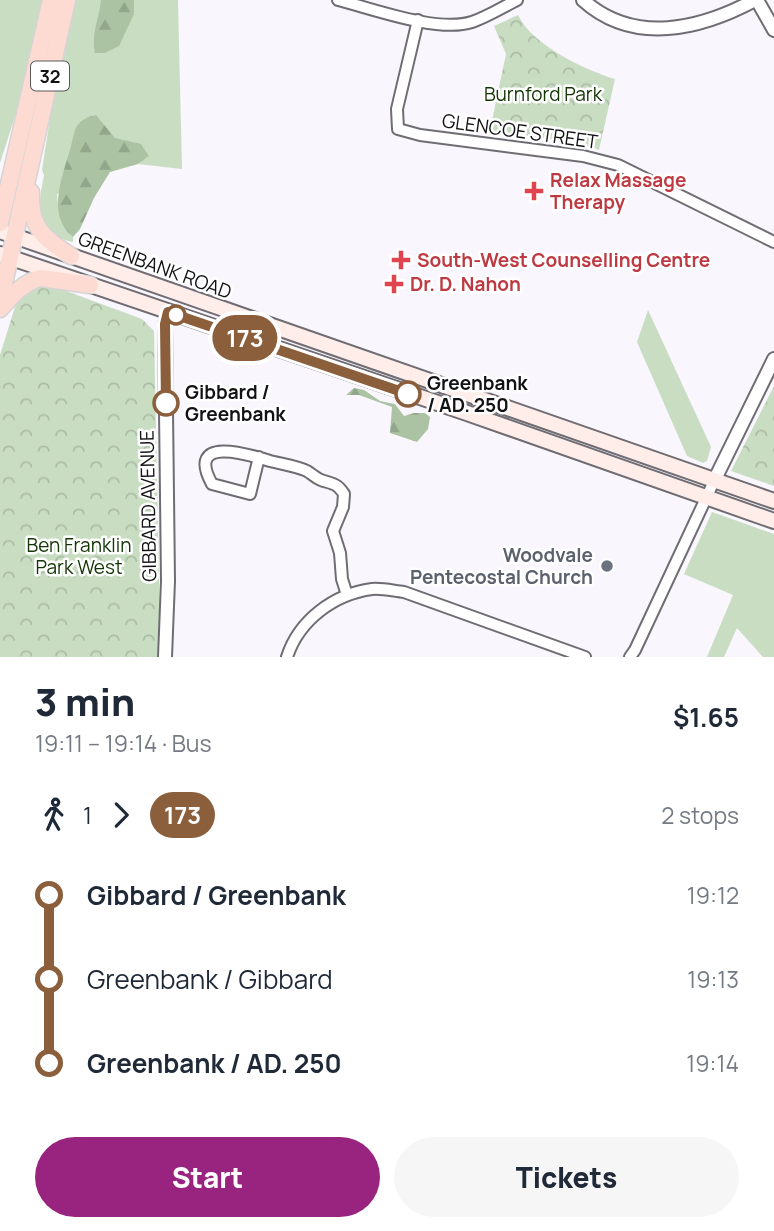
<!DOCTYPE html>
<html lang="en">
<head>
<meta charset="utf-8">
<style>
  :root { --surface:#fff; --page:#f6f6f7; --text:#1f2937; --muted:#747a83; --accent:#992480 }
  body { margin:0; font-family:Manrope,sans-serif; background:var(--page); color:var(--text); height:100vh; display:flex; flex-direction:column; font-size:26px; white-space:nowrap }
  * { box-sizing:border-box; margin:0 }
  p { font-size:23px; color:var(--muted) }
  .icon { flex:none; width:38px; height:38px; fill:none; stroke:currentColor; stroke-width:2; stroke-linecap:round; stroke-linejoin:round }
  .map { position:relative; height:657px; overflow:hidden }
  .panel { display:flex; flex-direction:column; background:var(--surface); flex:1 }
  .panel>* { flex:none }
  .badge { padding:0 14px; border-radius:23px; font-size:24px; line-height:46px }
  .map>.badge { position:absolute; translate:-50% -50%; box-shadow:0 0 0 4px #fff }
  .legs { display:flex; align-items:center; gap:10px; height:77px; padding:0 35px; font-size:23px }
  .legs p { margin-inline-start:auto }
  .headline { display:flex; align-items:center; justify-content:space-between; height:119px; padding:0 35px }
  h1 { font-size:38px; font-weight:800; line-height:52px }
  .cta { display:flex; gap:14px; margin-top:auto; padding:14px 35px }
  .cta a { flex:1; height:80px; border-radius:42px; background:var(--accent); color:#fff; font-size:28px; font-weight:800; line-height:80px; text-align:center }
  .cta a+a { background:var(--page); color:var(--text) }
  ul { padding:0 35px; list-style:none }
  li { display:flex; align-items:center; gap:24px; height:84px; font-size:26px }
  li i { display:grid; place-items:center; width:10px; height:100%; margin:0 9px; background:currentColor }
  li i::after { content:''; width:18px; height:18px; margin:-9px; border:5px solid; border-radius:50%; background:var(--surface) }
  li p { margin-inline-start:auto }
  li:first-child i { background:linear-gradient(#0000 50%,currentColor 0) }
  li:last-child i { background:linear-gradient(currentColor 50%,#0000 0) }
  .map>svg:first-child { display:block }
  .grass { fill:#c9ddc2 }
  .forest { fill:url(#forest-firs) }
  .park { fill:url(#park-crowns) }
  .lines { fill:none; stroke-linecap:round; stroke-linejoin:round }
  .minor-casing { stroke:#6f6d73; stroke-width:14 }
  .tertiary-casing { stroke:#6f6d73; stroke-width:16 }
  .secondary-casing { stroke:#6f6d73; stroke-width:18 }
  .primary-casing { stroke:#d4d4d5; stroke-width:19 }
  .minor { stroke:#fff; stroke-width:10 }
  .tertiary { stroke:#fff; stroke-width:12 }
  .secondary { stroke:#feede9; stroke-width:14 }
  .primary { stroke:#fddbd3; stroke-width:16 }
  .line-1-casing { stroke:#fff; stroke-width:16 }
  .line-1 { stroke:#8b5e3c; stroke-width:10 }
  .health-dot { fill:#e0444e; stroke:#fff; stroke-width:2.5 }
  .stop-1-dot { fill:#fff; stroke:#8b5e3c; stroke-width:3.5 }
  .worship-dot { fill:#6b7280; stroke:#fff; stroke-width:2.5 }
  .labels { text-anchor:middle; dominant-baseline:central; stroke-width:5; stroke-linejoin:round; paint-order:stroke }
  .shield { fill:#fff; stroke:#59585a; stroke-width:2 }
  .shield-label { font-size:18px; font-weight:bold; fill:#121114 }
  .park-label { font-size:19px; fill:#133505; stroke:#fff }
  .street-label { font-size:19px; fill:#121114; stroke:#fff }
  .health-label { font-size:19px; font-weight:bold; fill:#be3a42; stroke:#fff; text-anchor:start }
  .stop-label { font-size:19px; font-weight:bold; fill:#121114; stroke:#fff; text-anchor:start }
  .worship-label { font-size:19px; font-weight:bold; fill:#5b616d; stroke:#fff; text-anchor:end }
</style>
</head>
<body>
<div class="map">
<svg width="774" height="657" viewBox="0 0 774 657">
  <defs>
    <pattern id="forest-firs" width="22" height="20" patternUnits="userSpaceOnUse" patternTransform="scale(1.75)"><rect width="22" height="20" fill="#abc3a3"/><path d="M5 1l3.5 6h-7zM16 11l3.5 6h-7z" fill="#92a68b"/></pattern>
    <pattern id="park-crowns" width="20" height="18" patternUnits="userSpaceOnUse" patternTransform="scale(1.75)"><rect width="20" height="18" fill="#c9ddc2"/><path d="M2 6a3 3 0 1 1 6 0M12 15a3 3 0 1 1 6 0" fill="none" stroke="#acbda6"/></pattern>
  </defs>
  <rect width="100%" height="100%" fill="#f9f6fd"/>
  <g class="grass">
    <polygon points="0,0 43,0 25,85 0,163"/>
    <path d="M76 0H178L182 169 138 164 149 156 57 194C58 210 61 227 73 237V242C33 234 38 206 44 175L42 170 50 118Z"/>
    <polygon points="648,310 711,447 707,461 703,463 687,456 637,342"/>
    <polygon points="712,512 774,534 774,657 763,657 737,628 724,657 707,657 733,595 684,574"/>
  </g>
  <g class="forest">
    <path d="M101 0H134V14L119 46 105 53H95C91 33 99 20 101 0Z"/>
    <path d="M96 115 115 138 141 144 149 156 138 164 110 172 94 198 80 229 73 237C47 216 61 180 69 153 72 145 73 133 77 126 82 119 88 117 96 115Z"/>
    <polygon points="354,388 364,390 380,401 395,404 404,416 414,413 425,413 430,417 428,429 417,442 390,433 392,407 359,395 346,395"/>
  </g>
  <g class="park">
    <path d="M518 15C532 45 585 70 615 79L599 150 583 144 490 130 506 54 494 26Z"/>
    <polygon points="50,285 142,319 154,331 160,627 157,657 0,657 0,355 15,307 24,295 37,288"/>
    <polygon points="774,386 774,486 731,471"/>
  </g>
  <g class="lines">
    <defs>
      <g id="minor">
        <path d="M338 0C373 9 438 33 472 22 487 17 503 7 517 0"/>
        <polyline points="418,20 397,109 398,129 420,135 583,156 618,165 774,242"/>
        <path d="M259 457 250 494 212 484C185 435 248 454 270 461 282 464 296 466 307 471 312 474 316 478 321 480 326 482 333 483 337 486 340 488 342 491 344 494L343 507 333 531 340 553 342 579 347 595"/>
        <path d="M287 657C299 620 334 594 372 589 382 588 394 591 404 592L585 657"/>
        <polyline points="630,657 635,650 715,479"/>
      </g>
      <g id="tertiary">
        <path d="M583 0C634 46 701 29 755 0"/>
        <polyline points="757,0 774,30"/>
        <polyline points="715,479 774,359"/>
        <polyline points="165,657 168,581 165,325 168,312"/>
      </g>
      <g id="secondary">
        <polyline points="0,231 774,501"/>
        <polyline points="0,254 467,413 774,521"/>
      </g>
      <g id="primary">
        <path d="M31 192C29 228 44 238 71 256"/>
        <polyline points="0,223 51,0"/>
        <polyline points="0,302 67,0"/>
        <path d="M0 309C12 296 23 282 41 278L90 285"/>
      </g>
    </defs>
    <use href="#minor" class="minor-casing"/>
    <use href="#tertiary" class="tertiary-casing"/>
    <use href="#secondary" class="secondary-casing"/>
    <use href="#primary" class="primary-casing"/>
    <use href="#minor" class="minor"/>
    <use href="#tertiary" class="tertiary"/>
    <use href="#secondary" class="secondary"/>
    <use href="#primary" class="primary"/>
  </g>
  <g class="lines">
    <defs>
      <polyline id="line-1" points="166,403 165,324 168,312 408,394"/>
    </defs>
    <use href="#line-1" class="line-1-casing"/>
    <use href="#line-1" class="line-1"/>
  </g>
  <g class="health-dot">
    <path d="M530.5 180.5h7v7h7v7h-7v7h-7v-7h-7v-7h7z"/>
    <path d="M397.5 249.5h7v7h7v7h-7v7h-7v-7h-7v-7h7z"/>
    <path d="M390.5 273.5h7v7h7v7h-7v7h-7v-7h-7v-7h7z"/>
  </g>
  <g class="stop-1-dot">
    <circle cx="176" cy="315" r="9"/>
    <circle cx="408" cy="394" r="12"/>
    <circle cx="166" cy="403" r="12"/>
  </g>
  <circle class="worship-dot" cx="607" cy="566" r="7"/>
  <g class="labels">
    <rect class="shield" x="31" y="61.5" width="38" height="29" rx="5"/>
    <g class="shield-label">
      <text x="50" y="76">32</text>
    </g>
    <g class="park-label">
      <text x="543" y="94">Burnford Park</text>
      <text x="79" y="545">Ben Franklin<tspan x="79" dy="22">Park West</tspan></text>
    </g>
    <g class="street-label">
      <text transform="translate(520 131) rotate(8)">GLENCOE STREET</text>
      <text transform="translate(155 265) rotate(20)">GREENBANK ROAD</text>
      <text transform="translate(148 506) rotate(-91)">GIBBARD AVENUE</text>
    </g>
    <g class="health-label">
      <text x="550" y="180">Relax Massage<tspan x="550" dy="22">Therapy</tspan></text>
      <text x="417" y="260">South-West Counselling Centre</text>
      <text x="410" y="284">Dr. D. Nahon</text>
    </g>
    <g class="stop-label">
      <text x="427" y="383">Greenbank<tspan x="427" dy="22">/ AD. 250</tspan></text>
      <text x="185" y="392">Gibbard /<tspan x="185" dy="22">Greenbank</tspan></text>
    </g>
    <g class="worship-label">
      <text x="593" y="555">Woodvale<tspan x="593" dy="22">Pentecostal Church</tspan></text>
    </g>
  </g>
</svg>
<b class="badge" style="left:245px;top:338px;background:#8b5e3c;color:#fff">173</b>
</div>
<section class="panel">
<div class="headline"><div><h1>3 min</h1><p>19:11 – 19:14 · Bus</p></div><b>$1.65</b></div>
<div class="legs"><svg class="icon" aria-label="walk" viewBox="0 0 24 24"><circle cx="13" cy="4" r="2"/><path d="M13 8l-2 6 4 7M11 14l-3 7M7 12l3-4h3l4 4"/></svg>1<svg class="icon" aria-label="forward" viewBox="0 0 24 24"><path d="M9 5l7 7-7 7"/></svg><b class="badge" style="background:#8b5e3c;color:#fff">173</b><p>2 stops</p></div>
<ul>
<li><i style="color:#8b5e3c"></i><b>Gibbard / Greenbank</b><p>19:12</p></li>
<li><i style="color:#8b5e3c"></i><span>Greenbank / Gibbard</span><p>19:13</p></li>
<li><i style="color:#8b5e3c"></i><b>Greenbank / AD. 250</b><p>19:14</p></li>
</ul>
<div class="cta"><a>Start</a><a>Tickets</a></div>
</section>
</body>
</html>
